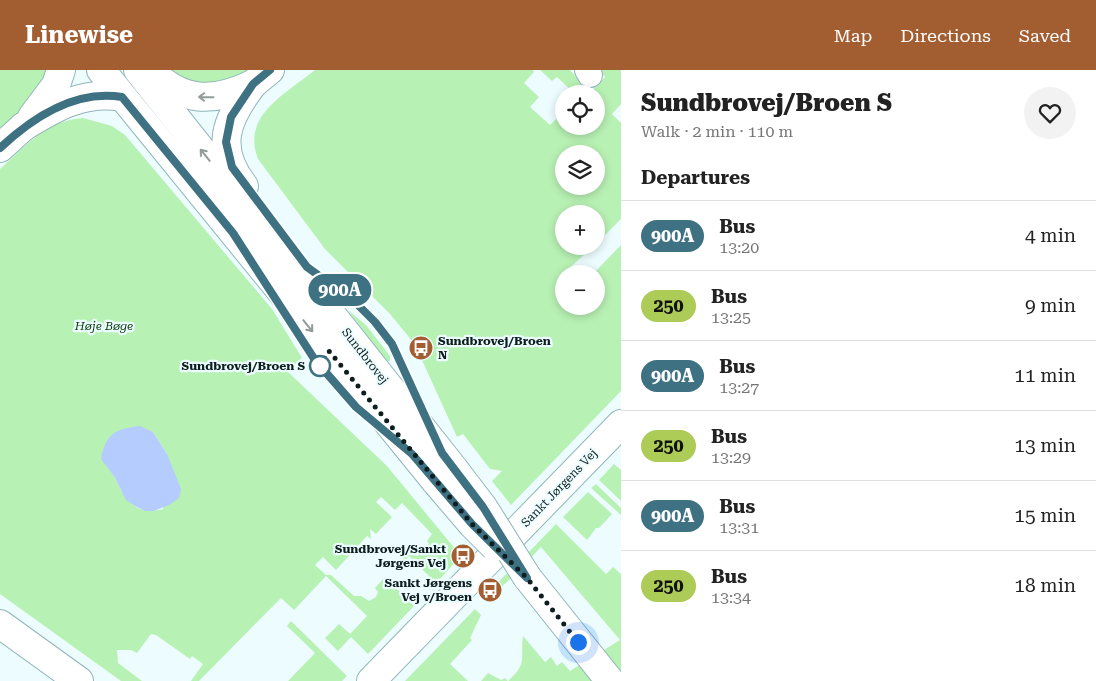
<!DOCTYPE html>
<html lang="en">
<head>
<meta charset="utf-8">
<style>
  :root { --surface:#fff; --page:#f2f2f2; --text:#222; --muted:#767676; --line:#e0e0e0; --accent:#a25d31 }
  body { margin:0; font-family:"Roboto Serif",serif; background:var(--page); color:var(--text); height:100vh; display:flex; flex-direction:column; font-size:19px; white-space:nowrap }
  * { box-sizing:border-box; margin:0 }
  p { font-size:16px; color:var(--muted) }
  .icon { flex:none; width:28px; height:28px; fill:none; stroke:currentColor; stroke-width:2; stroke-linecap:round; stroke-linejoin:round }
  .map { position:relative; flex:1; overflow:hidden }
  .side { display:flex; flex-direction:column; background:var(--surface); width:475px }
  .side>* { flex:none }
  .badge { padding:0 10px; border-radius:16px; font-size:18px; line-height:32px }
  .controls { position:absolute; left:555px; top:15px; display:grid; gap:10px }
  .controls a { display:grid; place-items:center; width:50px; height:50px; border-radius:50%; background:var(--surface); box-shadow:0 2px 8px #0003; font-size:25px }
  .you { position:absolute; width:25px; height:25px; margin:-12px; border:4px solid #fff; border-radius:50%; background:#1a73e8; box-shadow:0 0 0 8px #1a73e833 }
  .map>.badge { position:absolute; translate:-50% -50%; box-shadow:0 0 0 2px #fff }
  h2 { padding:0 20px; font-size:19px; line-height:45px }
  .round { display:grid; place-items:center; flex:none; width:52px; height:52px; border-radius:26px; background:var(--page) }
  .head { display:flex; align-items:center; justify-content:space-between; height:85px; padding:0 20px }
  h1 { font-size:24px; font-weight:800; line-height:38px }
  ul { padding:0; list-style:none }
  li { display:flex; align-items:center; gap:15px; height:70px; padding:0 20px; border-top:1px solid var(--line) }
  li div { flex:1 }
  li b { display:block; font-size:19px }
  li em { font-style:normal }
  li .badge { min-width:55px; font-weight:700; text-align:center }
  header { display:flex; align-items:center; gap:30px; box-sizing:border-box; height:70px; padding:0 25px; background:var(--accent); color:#fff }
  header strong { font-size:24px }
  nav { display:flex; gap:28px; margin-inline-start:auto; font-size:18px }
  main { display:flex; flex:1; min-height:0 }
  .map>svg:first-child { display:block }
  .green { fill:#b8f1b4; fill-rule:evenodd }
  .water { fill:#b5ccfe }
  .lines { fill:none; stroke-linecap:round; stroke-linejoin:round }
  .street-casing { stroke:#90b6ba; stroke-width:26 }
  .secondary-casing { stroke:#90b6ba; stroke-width:30 }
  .primary-casing { stroke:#90b6ba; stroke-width:30 }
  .street { stroke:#fff; stroke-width:24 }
  .secondary { stroke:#fff; stroke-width:28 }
  .primary { stroke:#fff; stroke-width:28 }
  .primary-bridge-casing { stroke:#90b6ba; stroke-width:30; stroke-linecap:butt }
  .primary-bridge { stroke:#fff; stroke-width:28 }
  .oneway { stroke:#939a9a }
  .line-casing { stroke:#fff; stroke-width:11 }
  .line { stroke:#3e7182; stroke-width:8 }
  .walk { stroke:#0e1e1f; stroke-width:5; stroke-dasharray:0 9 }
  .stop-dot { fill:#fff; stroke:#3e7182; stroke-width:2.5 }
  .labels { text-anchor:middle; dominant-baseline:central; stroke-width:4.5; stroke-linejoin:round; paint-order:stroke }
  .park-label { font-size:12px; font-style:italic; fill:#093b0a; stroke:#edfdff }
  .poi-label { font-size:12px; font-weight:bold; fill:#0e1e1f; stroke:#edfdff; text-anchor:end }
  .street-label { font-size:12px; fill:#0e1e1f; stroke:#edfdff }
  .stop-label { font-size:12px; font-weight:bold; fill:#0e1e1f; stroke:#edfdff; text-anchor:end }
</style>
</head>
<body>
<header>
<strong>Linewise</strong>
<nav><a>Map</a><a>Directions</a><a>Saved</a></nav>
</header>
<main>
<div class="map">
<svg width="621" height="611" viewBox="0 0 621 611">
  <rect width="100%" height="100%" fill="#edfdff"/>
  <g class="green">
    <polygon points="0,0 48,0 41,19 0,62"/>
    <polygon points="165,0 248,0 238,8 199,17"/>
    <path d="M315 0H533L534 2 524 13 539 27 530 37 550 55 564 41V56H596V24H575L557 7 552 11 540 0H570L590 23 605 7 600 0H621V34L612 44 621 53V149L596 174V144H564V176H594L558 208 564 212V236H596V204H593L621 175V321L511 435 492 411 502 401 490 399 463 364 457 367 421 288 420 285 426 282 421 270 413 272 390 244 325 179 258 89C241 45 286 24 315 0ZM564 84H596V116H564Z"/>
    <path d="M83 48 112 56 125 65 272 239 302 288 287 301 387 396 461 486 436 513 409 486 404 492 401 490 410 480 417 486 429 474 427 471 432 464 402 433 395 440 381 427 376 432 392 447 376 464 370 459 371 469 367 466 336 500 323 487 315 495 326 505H331L354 526H361L369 531 376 527 378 522 375 518 385 507 414 536 368 584 351 567 338 581 325 568 339 554 350 564 367 546 326 506 294 540 281 528 199 611H191L203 594 192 586 190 589 156 565 151 564 137 583 131 580H117L118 593 142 611H121L0 524V99C27 75 45 51 83 48ZM153 362 167 384 163 439C134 446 125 429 114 406Z"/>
    <polygon points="348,240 366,255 390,286 390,291 386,291"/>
    <polygon points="614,394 621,400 621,431 599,410"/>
    <polygon points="596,414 621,438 621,445 591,418"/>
    <polygon points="588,422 612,444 599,458 596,458 587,470 563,447"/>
    <path d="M556 454 606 504 613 497 621 504V611H481L488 603 501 610 505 608 508 611C528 593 520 590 523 566L545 592 551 587 557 596 562 592 570 601 620 570 541 477 524 495 522 489Z"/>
    <polygon points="506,504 512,507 489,529 486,525"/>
    <polygon points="475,539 481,545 470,568 472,570 450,594 468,611 405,611"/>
    <polygon points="291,551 347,606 342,611 288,611 315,583 287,556"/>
  </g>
  <path class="water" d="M140 356 153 362 167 384 181 419 179 428 169 435 154 441H145L135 436 126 430 114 406 101 389C106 363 115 359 140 356Z"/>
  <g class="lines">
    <defs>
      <polyline id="street" points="587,0 590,5"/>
      <g id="secondary">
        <polyline points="253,14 270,0"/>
        <polyline points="0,78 23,57"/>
        <polyline points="0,554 79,611"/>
        <polyline points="371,611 621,354"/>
      </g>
      <g id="primary">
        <polyline points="101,0 437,413"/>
        <polyline points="138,0 454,399"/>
        <path d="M150 0C182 33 213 33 253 14"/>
        <polyline points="32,47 56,15 61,0"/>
        <path d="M23 57C54 38 84 20 122 27"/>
        <path d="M244 116C214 78 226 49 253 14"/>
        <polyline points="527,507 610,611"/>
      </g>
    </defs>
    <use href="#street" class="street-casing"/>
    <use href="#secondary" class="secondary-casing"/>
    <use href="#primary" class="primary-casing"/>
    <use href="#street" class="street"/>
    <use href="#secondary" class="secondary"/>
    <use href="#primary" class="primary"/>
    <defs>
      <g id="primary-bridge">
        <polyline points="454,399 483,437 527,507"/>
        <polyline points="437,413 472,454 495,477"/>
      </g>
    </defs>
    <use href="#primary-bridge" class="primary-bridge-casing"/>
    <use href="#primary-bridge" class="primary-bridge"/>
  </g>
  <defs><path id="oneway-shaft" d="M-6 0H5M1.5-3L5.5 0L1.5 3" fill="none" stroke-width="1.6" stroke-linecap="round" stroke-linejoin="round" transform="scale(1.25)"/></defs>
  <g class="oneway">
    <use href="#oneway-shaft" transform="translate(206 27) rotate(-179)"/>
    <use href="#oneway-shaft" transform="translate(205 85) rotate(-129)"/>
    <use href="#oneway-shaft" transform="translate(308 256) rotate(51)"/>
  </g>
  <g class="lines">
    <defs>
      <path id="line" d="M0 78C33 47 75 19 122 27L233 163 315 290 356 337 412 384 472 454 527 508 483 437 442 383 392 274 375 252 355 232 307 197 232 97 226 72 231 47 253 14 270 0"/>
    </defs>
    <use href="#line" class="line-casing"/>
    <use href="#line" class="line"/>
    <polyline class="walk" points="320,296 329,281 472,454 527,508 578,572"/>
  </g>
  <defs>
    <symbol id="bus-disc" viewBox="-11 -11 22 22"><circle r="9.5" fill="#a25d31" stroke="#edfdff"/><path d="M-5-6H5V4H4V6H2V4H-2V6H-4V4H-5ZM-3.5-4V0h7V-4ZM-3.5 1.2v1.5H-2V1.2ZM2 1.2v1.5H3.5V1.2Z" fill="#fff"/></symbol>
  </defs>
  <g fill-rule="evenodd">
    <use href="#bus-disc" x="407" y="264" width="28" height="28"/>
    <use href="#bus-disc" x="449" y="472" width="28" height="28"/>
    <use href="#bus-disc" x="476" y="506" width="28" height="28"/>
  </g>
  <circle class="stop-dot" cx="320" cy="296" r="10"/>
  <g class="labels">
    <g class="park-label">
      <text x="104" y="256">Høje Bøge</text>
    </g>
    <g class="poi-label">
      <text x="438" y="271" text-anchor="start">Sundbrovej/Broen<tspan x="438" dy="14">N</tspan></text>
      <text x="446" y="479">Sundbrovej/Sankt<tspan x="446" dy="14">Jørgens Vej</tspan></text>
      <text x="472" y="513">Sankt Jørgens<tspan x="472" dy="14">Vej v/Broen</tspan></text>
    </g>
    <g class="street-label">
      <text transform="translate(365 286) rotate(52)">Sundbrovej</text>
      <text transform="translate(559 418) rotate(-46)">Sankt Jørgens Vej</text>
    </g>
    <g class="stop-label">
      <text x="305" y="296">Sundbrovej/Broen S</text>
    </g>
  </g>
</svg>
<div class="controls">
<a><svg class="icon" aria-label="locate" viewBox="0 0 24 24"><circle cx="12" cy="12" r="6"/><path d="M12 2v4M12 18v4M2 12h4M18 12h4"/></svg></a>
<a><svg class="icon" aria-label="layers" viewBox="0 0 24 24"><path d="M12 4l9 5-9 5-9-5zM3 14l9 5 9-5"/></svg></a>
<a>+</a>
<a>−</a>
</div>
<div class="you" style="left:578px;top:572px"></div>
<b class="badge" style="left:340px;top:220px;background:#3e7182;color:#fff">900A</b>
</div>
<section class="side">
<div class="head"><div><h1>Sundbrovej/Broen S</h1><p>Walk · 2 min · 110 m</p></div><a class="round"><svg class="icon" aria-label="heart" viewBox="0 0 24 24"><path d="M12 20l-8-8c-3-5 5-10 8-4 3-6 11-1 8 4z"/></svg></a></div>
<h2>Departures</h2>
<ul>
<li><span class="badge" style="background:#3e7182;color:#fff">900A</span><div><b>Bus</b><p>13:20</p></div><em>4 min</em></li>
<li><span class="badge" style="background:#adcb57;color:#111">250</span><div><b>Bus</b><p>13:25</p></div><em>9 min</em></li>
<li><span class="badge" style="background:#3e7182;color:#fff">900A</span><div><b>Bus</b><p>13:27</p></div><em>11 min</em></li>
<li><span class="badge" style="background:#adcb57;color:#111">250</span><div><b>Bus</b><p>13:29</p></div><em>13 min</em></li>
<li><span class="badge" style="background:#3e7182;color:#fff">900A</span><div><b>Bus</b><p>13:31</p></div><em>15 min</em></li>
<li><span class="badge" style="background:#adcb57;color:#111">250</span><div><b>Bus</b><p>13:34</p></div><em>18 min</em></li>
</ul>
</section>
</main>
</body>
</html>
